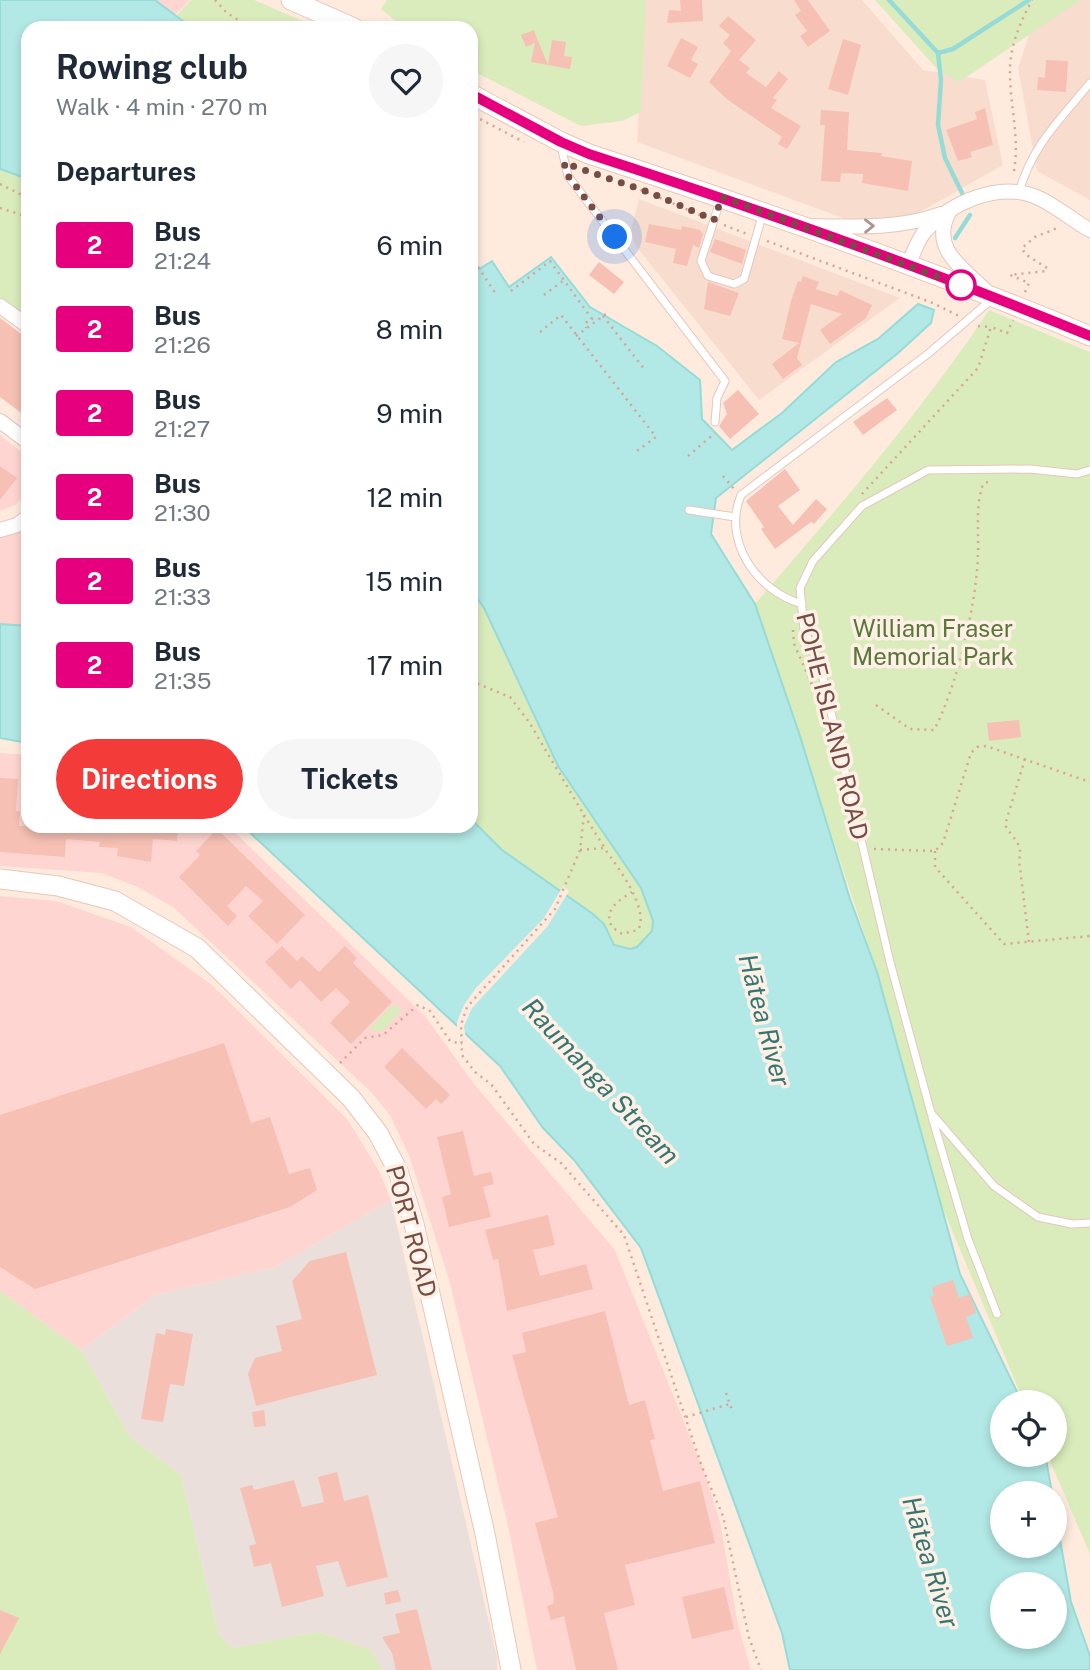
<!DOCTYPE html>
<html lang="en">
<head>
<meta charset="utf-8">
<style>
  :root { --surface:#fff; --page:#f6f6f7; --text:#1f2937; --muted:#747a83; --accent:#f33b39 }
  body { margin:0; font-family:"Public Sans",sans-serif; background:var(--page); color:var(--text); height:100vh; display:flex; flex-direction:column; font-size:26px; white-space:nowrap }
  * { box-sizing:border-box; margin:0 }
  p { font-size:23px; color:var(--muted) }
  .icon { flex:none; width:38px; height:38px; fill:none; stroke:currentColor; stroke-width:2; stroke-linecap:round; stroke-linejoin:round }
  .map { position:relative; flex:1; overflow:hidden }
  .panel { position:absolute; left:21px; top:21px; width:457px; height:812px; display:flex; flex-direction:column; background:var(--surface); border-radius:21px; box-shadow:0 4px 10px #0003 }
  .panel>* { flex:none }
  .badge { padding:0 14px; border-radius:5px; font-size:24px; line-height:46px }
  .fabs { position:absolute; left:990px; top:1390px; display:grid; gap:14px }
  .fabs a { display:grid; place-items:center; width:77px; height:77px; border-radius:50%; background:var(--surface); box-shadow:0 4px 10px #0003; font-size:35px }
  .you { position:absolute; width:35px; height:35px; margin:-18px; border:5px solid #fff; border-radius:50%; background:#1a73e8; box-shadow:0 0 0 10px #1a73e833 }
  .map>.badge { position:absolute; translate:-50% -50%; box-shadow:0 0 0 4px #fff }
  h2 { padding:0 35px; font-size:26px; line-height:63px }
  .round { display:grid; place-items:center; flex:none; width:74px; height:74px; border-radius:37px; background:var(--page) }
  .head { display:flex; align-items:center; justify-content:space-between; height:119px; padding:0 35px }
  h1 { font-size:33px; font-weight:700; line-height:52px }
  .primary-button { display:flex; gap:14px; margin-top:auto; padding:14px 35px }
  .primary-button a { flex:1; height:80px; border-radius:42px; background:var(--accent); color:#fff; font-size:28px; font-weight:700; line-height:80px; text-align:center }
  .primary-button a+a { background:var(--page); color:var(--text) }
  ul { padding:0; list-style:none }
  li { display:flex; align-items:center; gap:21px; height:84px; padding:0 35px }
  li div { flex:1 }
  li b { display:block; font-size:26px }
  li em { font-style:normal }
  li .badge { min-width:77px; font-weight:700; text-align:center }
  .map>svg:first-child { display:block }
  .residential { fill:#f8ddcf }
  .commercial { fill:#ffd5d1 }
  .industrial { fill:#ebdfdb }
  .green { fill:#daecbc }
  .water { fill:#b2e8e5; stroke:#97dbd7; stroke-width:2; fill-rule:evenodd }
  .pier { fill:#feebde }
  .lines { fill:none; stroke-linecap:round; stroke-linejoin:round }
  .stream { stroke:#97dbd7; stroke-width:4.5 }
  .building { fill:#f6c0b4 }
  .service-casing { stroke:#e4c7bd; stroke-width:9 }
  .minor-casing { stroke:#e4c7bd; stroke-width:16 }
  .secondary-casing { stroke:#eac6b9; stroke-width:21 }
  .path { stroke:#daa397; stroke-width:2.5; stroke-dasharray:2 5; stroke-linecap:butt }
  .service { stroke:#fff; stroke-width:7 }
  .minor { stroke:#fff; stroke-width:14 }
  .secondary { stroke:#fff; stroke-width:19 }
  .oneway { stroke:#ad948f }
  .line-casing { stroke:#fff; stroke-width:16 }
  .line { stroke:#e6007e; stroke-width:10 }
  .walk { stroke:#764c45; stroke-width:7; stroke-dasharray:0 12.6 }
  .stop-dot { fill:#fff; stroke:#e6007e; stroke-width:3.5 }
  .labels { text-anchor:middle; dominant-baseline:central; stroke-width:7; stroke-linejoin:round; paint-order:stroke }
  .park-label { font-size:24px; fill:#587739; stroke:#fff0e6 }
  .street-label { font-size:24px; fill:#764c45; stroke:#fff0e6 }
  .water-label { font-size:26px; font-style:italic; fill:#357673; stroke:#fff0e6 }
</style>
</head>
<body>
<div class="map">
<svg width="1090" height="1670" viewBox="0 0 1090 1670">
  <rect width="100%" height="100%" fill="#feebde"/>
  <g class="residential">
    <polygon points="645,0 862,0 923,70 985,80 1003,165 883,233 637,142"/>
    <polygon points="1081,0 1090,0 1090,200 1037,171 1018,68 1030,32"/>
    <polygon points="639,199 900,298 759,400 635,245 631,231"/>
  </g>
  <g class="commercial">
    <polygon points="156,0 190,0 174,16"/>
    <polygon points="0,435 28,457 28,492 15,505 0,511"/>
    <polygon points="28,531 28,626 0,624 0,533"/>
    <polygon points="0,753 28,755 28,826 228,826 425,1016 474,1084 615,1250 706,1477 720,1522 738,1625 751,1670 537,1670 508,1526 450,1283 410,1158 390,1115 371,1092 173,907 138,887 101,873 0,866"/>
    <polygon points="0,896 56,901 131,927 212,985 348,1120 379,1171 391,1200 275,1267 155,1295 81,1350 0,1291"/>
  </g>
  <polygon class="industrial" points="391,1200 497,1657 497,1670 382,1670 371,1650 319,1632 233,1648 218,1633 181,1475 130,1437 81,1350 155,1295 275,1267"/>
  <g class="green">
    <polygon points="191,0 254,0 319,28 192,28 175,17"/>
    <polygon points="387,0 646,0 641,112 622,121 581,126 471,70 471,28 404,28 381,9"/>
    <polygon points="875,0 1081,0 959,82 938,70"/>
    <polygon points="0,169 28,179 28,318 0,298"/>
    <path d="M989 310 1090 352V1554L1047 1454H1055V1402H1024L941 1204 877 972 755 604C837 509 919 415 989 310Z"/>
    <path d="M471 589 484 608 558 766 641 888 654 927C646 945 632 953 614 945L593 914 502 850 471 819Z"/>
    <polygon points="393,1004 402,1010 383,1031 368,1030"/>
    <polygon points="0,1291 81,1350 130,1437 181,1475 218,1633 233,1648 319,1632 371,1650 382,1670 0,1670"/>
  </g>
  <g class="water">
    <polygon points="0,0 155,0 192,28 28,28 28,179 0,169"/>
    <path d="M551 257 590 307 657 346 700 380 702 419 732 450 782 413 836 362 878 339 918 304 934 310 931 323 897 354 716 498 711 534 755 604 800 736 850 899 877 972 960 1274 1022 1402H1003V1454H1045L1052 1493H1003V1545H1055V1511L1071 1602 1090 1656V1670H790L782 1633 641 1248 574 1160 543 1128 500 1066 243 826H471V819L502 850 593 914 604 924 614 945 630 949 637 947 652 931 653 921 641 888 558 766 484 608 471 589V266L476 271 492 261 509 287ZM1003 1584H1055V1636H1003Z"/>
    <polygon points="0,624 28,626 28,743 0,738"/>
  </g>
  <polygon class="pier" points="563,886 569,891 547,927 472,1008 464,1026 466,1040 457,1031 457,1022 464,1005 476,988 544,918"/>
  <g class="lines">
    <g class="stream">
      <polyline points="889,0 938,53 941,80 938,125 945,158 962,193"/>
      <polyline points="938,53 953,49 1029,0"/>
      <polyline points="955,238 970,215"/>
    </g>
  </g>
  <g class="building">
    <polygon points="680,0 702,0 703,21 667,23 669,10 681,11"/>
    <polygon points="794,0 808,0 830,31 808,47 800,36 807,31 795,15 801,11"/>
    <polygon points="728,16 756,40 739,60 750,68 746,73 766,87 779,71 788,79 773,98 777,100 771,108 801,126 787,149 778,144 782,137 728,100 709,82 731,51 723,43 730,35 719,26"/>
    <polygon points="534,30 536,36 548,65 531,62 535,43 526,47 521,35"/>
    <polygon points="681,38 698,47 691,60 698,64 690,78 667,66"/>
    <polygon points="843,39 861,45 848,95 828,89"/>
    <polygon points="552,40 566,42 564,56 572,57 570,69 548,65"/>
    <polygon points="1046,60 1068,61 1066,92 1037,90 1038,77 1045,78"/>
    <polygon points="985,108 993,145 970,152 972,157 958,161 946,130 977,119 975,112"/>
    <polygon points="821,110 849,112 847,150 882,153 881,156 912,161 908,191 862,183 863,174 841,173 840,182 821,181 825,125 820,125"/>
    <polygon points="649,224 681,230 682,226 700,230 703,234 699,248 693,245 687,266 673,263 676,249 645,242"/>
    <polygon points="715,239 746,250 742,264 710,252"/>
    <polygon points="599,262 624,282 614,294 589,275"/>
    <polygon points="803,276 819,282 816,289 837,296 840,290 872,305 866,318 830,344 820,330 842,314 811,304 797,358 802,365 783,379 772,364 799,343 782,339 791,301 798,281 801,282"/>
    <polygon points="708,282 739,293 730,316 704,309"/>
    <polygon points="0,318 28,339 28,418 0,397"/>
    <polygon points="738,390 759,414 730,439 719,426 727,414 723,403"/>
    <polygon points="887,398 897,410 863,435 853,422"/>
    <polygon points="0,466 17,478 0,500"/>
    <polygon points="785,469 800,490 778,506 793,525 816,499 827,509 814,524 811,522 775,549 761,529 764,527 746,501"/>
    <polygon points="1019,720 1021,737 989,741 987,723"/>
    <polygon points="0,778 18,779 16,811 20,811 19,826 178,826 177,841 153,839 151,862 117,856 118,848 99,847 100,842 66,839 65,857 0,852"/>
    <polygon points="217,829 305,915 277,944 248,916 263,901 246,886 227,906 237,916 228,926 179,877 200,855 196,851"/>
    <polygon points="282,946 297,961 302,956 319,972 345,946 357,958 353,963 392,1002 351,1044 330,1023 350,1002 336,988 321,1002 300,980 291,989 265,962"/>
    <polygon points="224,1043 251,1123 270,1117 289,1174 310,1168 317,1190 290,1207 35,1289 0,1267 0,1115"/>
    <polygon points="402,1048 450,1095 441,1104 436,1099 426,1109 384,1067"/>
    <polygon points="463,1131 474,1176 491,1172 494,1184 483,1187 491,1217 449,1227 442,1197 451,1194 437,1137"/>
    <polygon points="548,1215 555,1245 533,1250 540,1276 586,1264 593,1289 507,1311 498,1259 493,1260 485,1230"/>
    <polygon points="346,1252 377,1375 256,1406 248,1374 255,1358 282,1351 276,1326 302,1319 292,1281 310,1261"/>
    <polygon points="953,1280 959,1298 970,1294 976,1313 966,1317 973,1338 947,1346 930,1297 934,1296 932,1287"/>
    <polygon points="605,1311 629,1405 645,1400 655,1439 650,1440 663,1491 700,1481 715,1543 625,1565 635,1605 604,1613 618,1670 576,1670 564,1616 551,1620 547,1606 553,1604 554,1596 535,1523 558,1517 512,1355 526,1352 522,1333"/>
    <polygon points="166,1329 193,1334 184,1386 170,1384 163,1422 141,1419 156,1333 165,1335"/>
    <polygon points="264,1410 266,1426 254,1427 252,1412"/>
    <polygon points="337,1472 344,1501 368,1495 388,1577 347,1587 338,1561 316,1566 324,1596 282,1607 271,1563 254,1567 249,1546 256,1544 240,1488 252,1485 254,1490 294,1480 302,1507 324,1502 318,1477"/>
    <polygon points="724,1587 734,1629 692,1639 682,1597"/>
    <polygon points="398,1590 401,1601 386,1605 384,1593"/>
    <polygon points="417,1609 432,1670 396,1670 392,1653 382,1637 400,1633 395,1614"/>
    <polygon points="0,1610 19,1618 0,1654"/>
  </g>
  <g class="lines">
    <defs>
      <g id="service">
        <polyline points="561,146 568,176 725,381 717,398 715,422"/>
        <path d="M1019 192C1033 144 1060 120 1090 83"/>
        <polyline points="721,198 701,261 708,276 734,284 744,279 763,213"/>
        <polyline points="1090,470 1077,474 1030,469 928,470 862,506 813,561 800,588 804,629 821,670 890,962 931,1113 994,1186 1038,1217 1072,1224 1090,1223"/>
        <polyline points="689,510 735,517"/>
        <path d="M802 604C756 591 722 540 741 495L929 353 991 300"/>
        <polyline points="932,1117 968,1239 997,1314"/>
      </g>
      <g id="minor">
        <path d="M949 212C929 250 964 268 989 294"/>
        <path d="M813 226C856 227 899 229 941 214"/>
        <path d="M908 266C913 254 917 241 925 231 950 203 997 182 1034 196 1055 204 1071 220 1090 230"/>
        <polyline points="0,306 28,326"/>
        <polyline points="0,421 28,442"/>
        <polyline points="0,530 17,525 28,517"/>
      </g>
      <g id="secondary">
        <polyline points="291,0 354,28"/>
        <path d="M471 94 561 142 589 154C758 209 926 268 1090 336"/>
        <polyline points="0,879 58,886 115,901 197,948 351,1098 378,1133 398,1171 414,1224 485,1534 511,1670"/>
      </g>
    </defs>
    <use href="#service" class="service-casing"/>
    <use href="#minor" class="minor-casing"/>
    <use href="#secondary" class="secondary-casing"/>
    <g class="path">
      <polyline points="215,0 227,13 251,28"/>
      <polyline points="474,116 524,142"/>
      <path d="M1014 171C1020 136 1009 102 1010 67 1011 43 1021 21 1032 0"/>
      <polyline points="0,184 28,198"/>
      <polyline points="634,187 705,217"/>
      <polyline points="0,208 28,217"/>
      <polyline points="724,225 747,234"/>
      <polyline points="767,241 933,303 959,316"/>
      <polyline points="478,267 496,294"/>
      <polyline points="511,291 550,261 592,319 585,323 586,328"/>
      <polyline points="1025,292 1029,283 1010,275 1046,271 1047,268 1025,254 1022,248 1035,237 1060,227"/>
      <polyline points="544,295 564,280"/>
      <polyline points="603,316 645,370"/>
      <polyline points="978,326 991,327"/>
      <polyline points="540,332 561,315 656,437 634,453"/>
      <polyline points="576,336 606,314"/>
      <polyline points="688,456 715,433"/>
      <polyline points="723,476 734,489"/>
      <polyline points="862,494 978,368 991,327 1007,333 1013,320"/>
      <polyline points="793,630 794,644 814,689"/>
      <polyline points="471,681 510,697 529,722 584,815 580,850 555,909 467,1007 461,1025 462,1055 475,1072 491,1084 534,1144 561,1163 624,1235 702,1467 723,1516 749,1638 761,1670"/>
      <path d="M876 705 910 729 934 730C957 687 977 602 978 553 979 528 975 508 983 484L992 480"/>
      <path d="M1025 759 1005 825C1012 838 1024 844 1019 860L1029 942"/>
      <polyline points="584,815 604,847"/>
      <polyline points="874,849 935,851 943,843 971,753 977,747 986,746 1090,782"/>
      <path d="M580 850 604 848C617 866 650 909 638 930L622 934 612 927C603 910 618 901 632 892"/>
      <polyline points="935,851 935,867 1004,944 1090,936"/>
      <polyline points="340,1063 365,1038 383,1035 418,1005 430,1011 450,1041 462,1044"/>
      <polyline points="726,1393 733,1413"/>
      <polyline points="686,1417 730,1404"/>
    </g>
    <use href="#service" class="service"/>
    <use href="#minor" class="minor"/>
    <use href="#secondary" class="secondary"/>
  </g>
  <defs><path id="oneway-chevron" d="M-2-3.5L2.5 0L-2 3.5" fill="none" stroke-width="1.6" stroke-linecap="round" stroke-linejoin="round" transform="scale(1.75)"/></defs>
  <use class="oneway" href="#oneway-chevron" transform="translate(869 226) rotate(-1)"/>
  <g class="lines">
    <defs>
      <path id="line" d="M471 94 561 142 589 154C758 209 926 268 1090 336"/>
    </defs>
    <use href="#line" class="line-casing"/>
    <use href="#line" class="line"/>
    <polyline class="walk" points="615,237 568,176 564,163 651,193 714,220 722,197 969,288 961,285"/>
  </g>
  <circle class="stop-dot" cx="961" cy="285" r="14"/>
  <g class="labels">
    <g class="park-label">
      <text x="933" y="628">William Fraser<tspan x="933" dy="28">Memorial Park</tspan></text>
    </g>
    <g class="street-label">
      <text transform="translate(833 726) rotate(76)">POHE ISLAND ROAD</text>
      <text transform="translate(412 1231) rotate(75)">PORT ROAD</text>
    </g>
    <g class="water-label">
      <text transform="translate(765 1020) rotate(75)">Hātea River</text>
      <text transform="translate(601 1081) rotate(47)">Raumanga Stream</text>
      <text transform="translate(931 1562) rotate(73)">Hātea River</text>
    </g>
  </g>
</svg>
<div class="fabs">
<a><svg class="icon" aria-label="locate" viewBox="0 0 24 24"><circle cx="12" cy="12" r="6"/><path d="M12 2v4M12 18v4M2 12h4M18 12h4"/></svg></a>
<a>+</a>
<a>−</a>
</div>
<div class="you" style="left:615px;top:237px"></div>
<section class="panel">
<div class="head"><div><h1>Rowing club</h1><p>Walk · 4 min · 270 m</p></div><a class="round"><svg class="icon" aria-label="heart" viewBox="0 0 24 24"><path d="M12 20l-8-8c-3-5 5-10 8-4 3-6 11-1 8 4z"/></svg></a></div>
<h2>Departures</h2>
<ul>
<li><span class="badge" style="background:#e6007e;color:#fff">2</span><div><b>Bus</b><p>21:24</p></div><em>6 min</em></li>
<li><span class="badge" style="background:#e6007e;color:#fff">2</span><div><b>Bus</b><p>21:26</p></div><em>8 min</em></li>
<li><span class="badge" style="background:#e6007e;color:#fff">2</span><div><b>Bus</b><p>21:27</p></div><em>9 min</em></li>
<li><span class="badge" style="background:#e6007e;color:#fff">2</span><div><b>Bus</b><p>21:30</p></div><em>12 min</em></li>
<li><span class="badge" style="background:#e6007e;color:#fff">2</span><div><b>Bus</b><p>21:33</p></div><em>15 min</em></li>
<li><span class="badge" style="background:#e6007e;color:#fff">2</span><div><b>Bus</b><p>21:35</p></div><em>17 min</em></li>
</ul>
<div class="primary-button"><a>Directions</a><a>Tickets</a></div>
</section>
</div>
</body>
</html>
